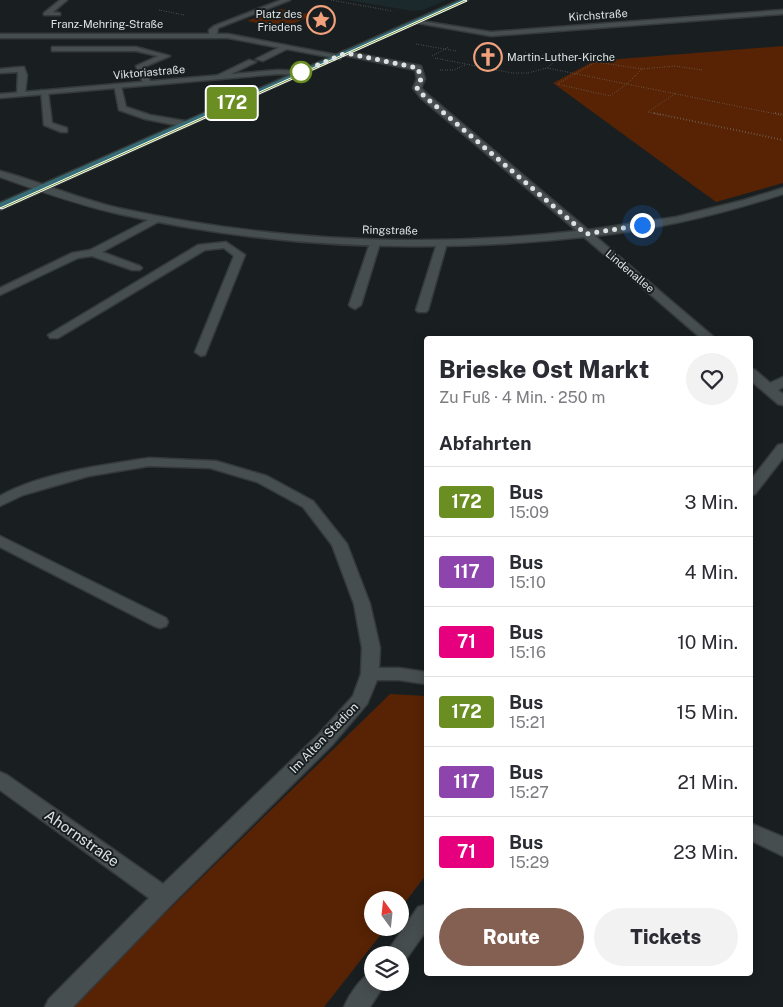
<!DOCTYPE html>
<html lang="de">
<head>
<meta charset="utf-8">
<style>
  :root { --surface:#fff; --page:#f2f2f3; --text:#2b2b33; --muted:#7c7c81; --line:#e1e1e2; --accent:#846053 }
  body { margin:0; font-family:"Public Sans",sans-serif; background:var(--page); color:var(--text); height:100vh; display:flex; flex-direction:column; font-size:19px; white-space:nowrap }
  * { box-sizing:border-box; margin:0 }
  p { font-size:16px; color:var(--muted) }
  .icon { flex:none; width:28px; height:28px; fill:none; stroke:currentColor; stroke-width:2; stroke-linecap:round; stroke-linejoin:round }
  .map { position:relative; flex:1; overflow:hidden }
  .details { position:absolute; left:424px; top:336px; width:329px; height:640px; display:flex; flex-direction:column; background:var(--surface); border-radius:5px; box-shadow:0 2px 12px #0003 }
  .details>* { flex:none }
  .badge { padding:0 10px; border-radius:4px; font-size:18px; line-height:32px }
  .needle { width:32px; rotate:345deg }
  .controls { position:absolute; left:364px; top:891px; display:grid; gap:10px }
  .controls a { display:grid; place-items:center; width:45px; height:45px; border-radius:50%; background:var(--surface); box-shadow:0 2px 12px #0003; font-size:25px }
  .you { position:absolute; width:25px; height:25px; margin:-12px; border:4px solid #fff; border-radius:50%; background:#1a73e8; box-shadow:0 0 0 8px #1a73e833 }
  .map>.badge { position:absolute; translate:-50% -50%; box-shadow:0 0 0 2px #fff }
  h2 { padding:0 15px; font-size:19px; line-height:45px }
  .round { display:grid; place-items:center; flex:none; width:52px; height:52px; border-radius:26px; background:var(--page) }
  .summary { display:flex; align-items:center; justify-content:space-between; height:85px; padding:0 15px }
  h1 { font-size:24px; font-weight:800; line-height:38px }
  .action { display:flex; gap:10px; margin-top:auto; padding:10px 15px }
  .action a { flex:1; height:58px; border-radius:30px; background:var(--accent); color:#fff; font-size:20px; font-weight:800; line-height:58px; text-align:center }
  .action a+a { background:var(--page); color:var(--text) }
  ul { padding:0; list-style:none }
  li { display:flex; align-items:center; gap:15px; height:70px; padding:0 15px; border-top:1px solid var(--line) }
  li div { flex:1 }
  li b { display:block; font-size:19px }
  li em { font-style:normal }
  li .badge { min-width:55px; font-weight:700; text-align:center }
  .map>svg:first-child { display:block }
  .built { fill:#1b292c }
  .green { fill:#572304 }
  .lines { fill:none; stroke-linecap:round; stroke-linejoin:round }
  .lane-casing { stroke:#35393a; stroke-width:3 }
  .street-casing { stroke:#35393a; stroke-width:3 }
  .secondary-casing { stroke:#35393a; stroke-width:3 }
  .path-far1 { stroke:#7b8081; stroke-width:1; stroke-dasharray:0.5 2; stroke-linecap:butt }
  .path { stroke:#7b8081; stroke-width:2; stroke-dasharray:0.5 2.5; stroke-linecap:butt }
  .lane { fill:#474e50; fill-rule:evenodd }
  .street { fill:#474e50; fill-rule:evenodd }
  .secondary { fill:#356c76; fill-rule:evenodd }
  .line { fill:#6b8e23; stroke:#fff }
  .walk { stroke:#dde2e2; stroke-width:5; stroke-dasharray:0 9 }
  .stop-dot { fill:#fff; stroke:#6b8e23; stroke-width:2.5 }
  .labels { text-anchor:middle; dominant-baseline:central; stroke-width:4; stroke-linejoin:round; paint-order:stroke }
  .far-poi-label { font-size:11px; fill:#dde2e2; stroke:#191f21; text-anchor:end }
  .far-street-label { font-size:11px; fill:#dde2e2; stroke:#191f21 }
  .street-label { font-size:12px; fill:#dde2e2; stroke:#191f21 }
  .near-street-label { font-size:15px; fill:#dde2e2; stroke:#191f21 }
</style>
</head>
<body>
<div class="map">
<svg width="783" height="1007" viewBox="0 0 783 1007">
  <rect width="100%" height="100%" fill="#191f21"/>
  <polygon class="built" points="348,0 446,0 423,10 413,11"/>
  <g class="green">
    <polygon points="280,9 314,15 282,28 247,21"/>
    <polygon points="783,46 783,183 716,202 553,83 594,61"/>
    <polygon points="390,694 426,696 426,875 400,909 400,900 372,900 372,928 386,928 324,1007 69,1007"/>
  </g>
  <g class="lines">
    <defs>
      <g id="lane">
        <polygon points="60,0 67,0 53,12 60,13 60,15 44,15 44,13"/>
        <polygon points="284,45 291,47 263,61 256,59"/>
        <polygon points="52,47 136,47 170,56 144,67 151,83 147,85 143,83 136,66 158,56 136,51 52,51"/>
        <polygon points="249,60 256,62 221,79 214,77"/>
        <polygon points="21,67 24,67 27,75 25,94 21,96 17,94 18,72 0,73 0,69"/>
        <polygon points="114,84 121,86 126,107 150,115 185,121 189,124 185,127 145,119 119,110"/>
        <polygon points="41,90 48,92 52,123 67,128 67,132 61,132 44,125"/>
        <polygon points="154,217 158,218 159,220 158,222 102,252 140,266 142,268 140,270 132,270 92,256 78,258 0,295 0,288 72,253 90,250"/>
        <polygon points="375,240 380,243 361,305 355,309 351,307 349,305 370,243"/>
        <polygon points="442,240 447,243 428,310 426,312 418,312 416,310 437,243"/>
        <polygon points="226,242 245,255 205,355 201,356 195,352 234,256 224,248 205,250 58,338 50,338 48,335 198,245"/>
        <polygon points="0,536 166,618 168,622 166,626 160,628 154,626 0,547"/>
      </g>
      <g id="street">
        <polygon points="281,0 290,0 218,28 217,34 228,34 337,55 341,57 340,59 228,38 0,38 0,34 209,34 209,30 214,26"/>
        <polygon points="783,10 783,14 491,36 412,22 415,20 491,32"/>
        <path d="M343 51 421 66 425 79 421 88 427 94 588 230 676 217 744 200 783 188V194C722 214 659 229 595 236L716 339H702L584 237C429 254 271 248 119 214 79 205 39 191 0 177V171C41 182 81 200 123 209 271 241 426 248 577 231L421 98 413 88 417 79 415 70 343 55Z"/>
        <polygon points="278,70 300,71 304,73 300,75 278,74 0,98 0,94"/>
        <polygon points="750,369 755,370 770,383 783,377 783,387 778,390 783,394 783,405 778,404 750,380"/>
        <polygon points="783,444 783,458 755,494 750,495 750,481 778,445"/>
        <path d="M149 458 216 461 267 476 313 501 347 544 370 604 380 648 379 668H399L426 672V684L399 680H377L367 704 332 745 172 904 73 1007H45L49 999 149 898 0 790V772L7 775 163 884 318 735 353 696 361 674 362 648 354 604 332 545 303 507 257 482 210 468 149 466 89 476 23 495 0 506V496C41 473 103 465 149 458Z"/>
        <polygon points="750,823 783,837 783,856 750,840"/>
        <polygon points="426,905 426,931 404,962 400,964 400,955 385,955 418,907"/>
        <path d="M372 972V982H386L370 1007H344C349 995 361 977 372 972Z"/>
      </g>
      <polygon id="secondary" points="460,0 468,0 0,210 0,203"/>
    </defs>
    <use href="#lane" class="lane-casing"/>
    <use href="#street" class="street-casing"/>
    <use href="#secondary" class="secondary-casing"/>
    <g class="path-far1">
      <polyline points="331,0 392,11"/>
      <polyline points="159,10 184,15"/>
      <polyline points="416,44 456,51"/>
      <polyline points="525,52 548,57 554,62 547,68"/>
      <polyline points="432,56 449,47"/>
      <polyline points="435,58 512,73 528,73 547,68 781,115"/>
      <polygon points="596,62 642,69 627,84 610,96 557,84"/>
      <polyline points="642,69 674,66 703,70"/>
      <polyline points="440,70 454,70 465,65"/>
      <polyline points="661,115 648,112 676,93"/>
    </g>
    <g class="path">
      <polyline points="654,113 783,140"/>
      <polyline points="775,113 783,115"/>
    </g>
    <use href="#lane" class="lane"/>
    <use href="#street" class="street"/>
    <use href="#secondary" class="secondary"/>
  </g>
  <polygon class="line" points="465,0 467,1 2,209 0,208"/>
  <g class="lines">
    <polyline class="walk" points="301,72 346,53 418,68 421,79 417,88 424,96 586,234 642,225"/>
  </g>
  <defs>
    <symbol id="sight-ring" viewBox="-11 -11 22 22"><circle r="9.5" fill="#191f21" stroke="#f1a17b" stroke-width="1.5"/><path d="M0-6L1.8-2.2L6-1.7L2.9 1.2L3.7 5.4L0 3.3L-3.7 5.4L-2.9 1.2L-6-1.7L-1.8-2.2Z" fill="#f1a17b"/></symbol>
    <symbol id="church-ring" viewBox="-11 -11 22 22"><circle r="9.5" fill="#191f21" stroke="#f1a17b" stroke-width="1.5"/><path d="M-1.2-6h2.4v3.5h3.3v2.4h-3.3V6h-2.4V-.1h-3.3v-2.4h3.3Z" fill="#f1a17b"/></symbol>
  </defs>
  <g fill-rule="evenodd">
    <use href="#sight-ring" x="305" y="4" width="32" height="32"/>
    <use href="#church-ring" x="472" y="41" width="32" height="32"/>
  </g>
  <circle class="stop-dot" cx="301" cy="72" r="10"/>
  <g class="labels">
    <g class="far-poi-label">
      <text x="302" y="14">Platz des<tspan x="302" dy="13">Friedens</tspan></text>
      <text x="507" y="57" text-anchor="start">Martin-Luther-Kirche</text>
    </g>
    <g class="far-street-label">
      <text transform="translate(598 15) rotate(-4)">Kirchstraße</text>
      <text x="107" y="24">Franz-Mehring-Straße</text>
      <text transform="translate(149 72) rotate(-5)">Viktoriastraße</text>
      <text transform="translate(390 230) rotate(1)">Ringstraße</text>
      <text transform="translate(630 271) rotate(40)">Lindenallee</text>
    </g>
    <g class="street-label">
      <text transform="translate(324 738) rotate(-46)">Im Alten Stadion</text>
    </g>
    <g class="near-street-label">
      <text transform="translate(82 838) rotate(35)">Ahornstraße</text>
    </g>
  </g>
</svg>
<div class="controls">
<a><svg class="needle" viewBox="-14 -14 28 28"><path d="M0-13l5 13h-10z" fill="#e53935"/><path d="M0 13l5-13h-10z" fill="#7c7c81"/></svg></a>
<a><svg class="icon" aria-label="layers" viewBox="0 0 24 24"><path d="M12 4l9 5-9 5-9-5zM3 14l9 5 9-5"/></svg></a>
</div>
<div class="you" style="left:642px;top:225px"></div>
<b class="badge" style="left:232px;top:103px;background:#6b8e23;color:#fff">172</b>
<section class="details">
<div class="summary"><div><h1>Brieske Ost Markt</h1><p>Zu Fuß · 4 Min. · 250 m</p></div><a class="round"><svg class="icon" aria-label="heart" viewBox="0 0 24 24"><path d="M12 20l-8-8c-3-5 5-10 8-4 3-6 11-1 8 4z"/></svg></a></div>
<h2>Abfahrten</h2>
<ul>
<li><span class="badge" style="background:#6b8e23;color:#fff">172</span><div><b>Bus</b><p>15:09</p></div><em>3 Min.</em></li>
<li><span class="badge" style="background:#8e44ad;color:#fff">117</span><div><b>Bus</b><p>15:10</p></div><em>4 Min.</em></li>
<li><span class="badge" style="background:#e6007e;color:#fff">71</span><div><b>Bus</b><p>15:16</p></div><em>10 Min.</em></li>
<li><span class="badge" style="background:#6b8e23;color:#fff">172</span><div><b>Bus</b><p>15:21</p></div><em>15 Min.</em></li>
<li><span class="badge" style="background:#8e44ad;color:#fff">117</span><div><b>Bus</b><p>15:27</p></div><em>21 Min.</em></li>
<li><span class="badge" style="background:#e6007e;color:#fff">71</span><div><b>Bus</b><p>15:29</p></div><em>23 Min.</em></li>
</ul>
<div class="action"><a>Route</a><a>Tickets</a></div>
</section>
</div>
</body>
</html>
